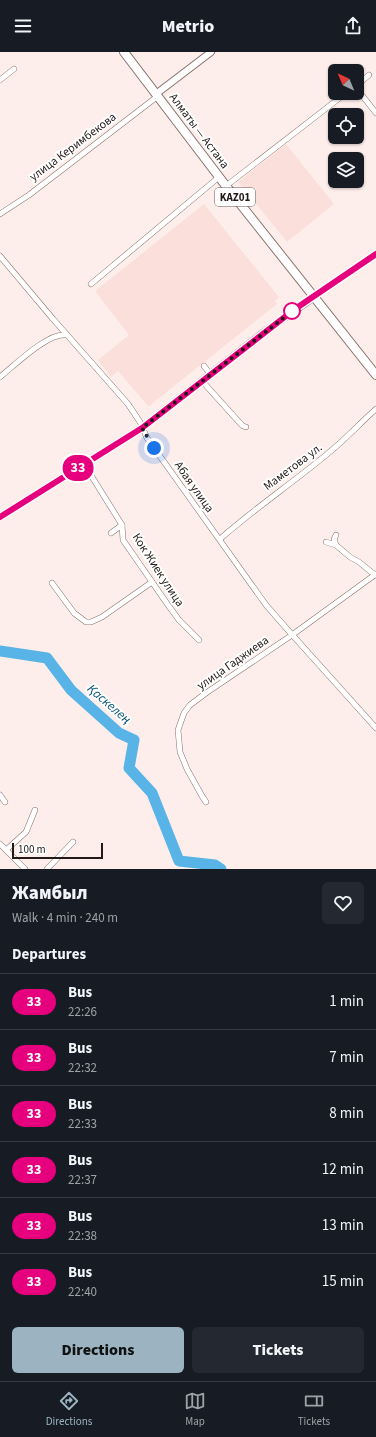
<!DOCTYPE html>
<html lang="en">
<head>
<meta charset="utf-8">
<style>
  :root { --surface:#171b24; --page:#242831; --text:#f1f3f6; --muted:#9ea1a6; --line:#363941; --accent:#9cb4c2 }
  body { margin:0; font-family:"Source Sans 3",sans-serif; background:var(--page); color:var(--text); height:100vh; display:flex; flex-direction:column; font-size:15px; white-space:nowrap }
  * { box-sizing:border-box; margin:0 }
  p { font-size:13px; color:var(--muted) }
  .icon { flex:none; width:22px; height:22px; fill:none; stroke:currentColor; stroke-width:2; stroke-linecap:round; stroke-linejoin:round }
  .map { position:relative; height:817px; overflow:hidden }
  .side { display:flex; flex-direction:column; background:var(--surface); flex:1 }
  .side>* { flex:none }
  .badge { padding:0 8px; border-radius:13px; font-size:14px; line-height:26px }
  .needle { width:26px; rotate:316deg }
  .controls { position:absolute; left:328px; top:12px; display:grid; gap:8px }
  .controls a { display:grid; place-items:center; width:36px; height:36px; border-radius:6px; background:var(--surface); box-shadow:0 1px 3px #0004; font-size:20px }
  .scale { position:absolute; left:12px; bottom:10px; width:91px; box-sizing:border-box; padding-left:4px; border:2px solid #231a18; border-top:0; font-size:11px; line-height:14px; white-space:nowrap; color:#231a18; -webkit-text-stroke:3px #fff; paint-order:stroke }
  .you { position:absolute; width:20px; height:20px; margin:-10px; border:3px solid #fff; border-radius:50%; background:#1a73e8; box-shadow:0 0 0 6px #1a73e833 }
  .map>.badge { position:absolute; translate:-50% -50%; box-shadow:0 0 0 2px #fff }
  h2 { padding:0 12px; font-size:15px; line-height:36px }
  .round { display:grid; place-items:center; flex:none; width:42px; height:42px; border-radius:6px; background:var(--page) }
  .overview { display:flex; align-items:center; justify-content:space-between; height:68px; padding:0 12px }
  h1 { font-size:19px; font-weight:800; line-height:30px }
  .button { display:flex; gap:8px; margin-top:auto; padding:8px 12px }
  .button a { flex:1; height:46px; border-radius:6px; background:var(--accent); color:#111; font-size:16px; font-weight:800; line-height:46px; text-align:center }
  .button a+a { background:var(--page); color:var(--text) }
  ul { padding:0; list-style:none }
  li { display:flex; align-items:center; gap:12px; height:56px; padding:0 12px; border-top:1px solid var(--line) }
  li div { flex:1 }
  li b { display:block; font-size:15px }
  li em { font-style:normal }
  li .badge { min-width:44px; font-weight:700; text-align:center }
  header { display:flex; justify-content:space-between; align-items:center; height:52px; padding:0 12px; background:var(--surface); font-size:18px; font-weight:800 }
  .tab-bar { display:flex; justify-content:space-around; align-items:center; height:56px; border-top:1px solid var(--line); background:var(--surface); font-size:11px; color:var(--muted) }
  .tab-bar a { display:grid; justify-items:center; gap:2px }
  .tab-bar .selected { color:var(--accent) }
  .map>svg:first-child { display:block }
  .built { fill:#fbdfda }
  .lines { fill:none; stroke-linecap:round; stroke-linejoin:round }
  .river { stroke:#58b4e6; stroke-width:11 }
  .minor-casing { stroke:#89726d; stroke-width:6 }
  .tertiary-casing { stroke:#89726d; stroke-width:8 }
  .trunk-casing { stroke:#89726d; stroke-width:10 }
  .minor { stroke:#fff; stroke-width:5 }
  .tertiary { stroke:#fff; stroke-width:6 }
  .trunk { stroke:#fff; stroke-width:8 }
  .line-casing { stroke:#fff; stroke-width:9 }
  .line { stroke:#e6007e; stroke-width:6 }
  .walk { stroke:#231a18; stroke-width:4; stroke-dasharray:0 7.2 }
  .stop-dot { fill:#fff; stroke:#e6007e; stroke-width:2 }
  .labels { text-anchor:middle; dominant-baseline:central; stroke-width:4; stroke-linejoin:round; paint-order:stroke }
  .shield { fill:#fff; stroke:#655f5d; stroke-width:1 }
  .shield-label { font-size:11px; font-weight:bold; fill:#231a18 }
  .street-label { font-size:12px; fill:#231a18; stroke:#fff }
  .water-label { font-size:13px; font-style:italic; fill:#025172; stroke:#fff }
</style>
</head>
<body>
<header><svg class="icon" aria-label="menu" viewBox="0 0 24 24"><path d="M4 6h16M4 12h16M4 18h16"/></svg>Metrio<svg class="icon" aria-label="share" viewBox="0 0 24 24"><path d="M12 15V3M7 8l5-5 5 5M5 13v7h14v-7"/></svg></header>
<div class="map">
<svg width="376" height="817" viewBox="0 0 376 817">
  <rect width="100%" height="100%" fill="#feeeeb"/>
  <g class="built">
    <polygon points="286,92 334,152 287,190 238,130"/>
    <polygon points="204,152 279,245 275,249 277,252 149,354 147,353 119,320 117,320 111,325 98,308 129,283 95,239"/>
  </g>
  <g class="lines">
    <polyline class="river" points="0,599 47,606 71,638 119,681 134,688 129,716 152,741 179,809 215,813 221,817"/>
    <defs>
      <g id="minor">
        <polyline points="0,28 14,17"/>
        <polyline points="357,33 369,23"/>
        <polyline points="357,37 376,61"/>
        <polyline points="226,134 346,41"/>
        <polyline points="0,162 29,143 158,44"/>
        <polyline points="0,204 53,267 128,352 140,370 147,386 266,553 287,577 376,676"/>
        <polyline points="91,232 219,125"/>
        <polyline points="314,245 376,202"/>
        <polyline points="204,314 211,323"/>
        <path d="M0 325C15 313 48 280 67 283"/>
        <polyline points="202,329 239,370 243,374 246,375"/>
        <polyline points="84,412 122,473 123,488 168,553 179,568 199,588"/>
        <polyline points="111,481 122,473"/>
        <polyline points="336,483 334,487 336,493"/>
        <path d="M220 487C254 457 291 432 326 403 344 389 359 372 376 357"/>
        <polyline points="326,490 336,493 350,505 359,510 375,523"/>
        <polyline points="52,531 74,561 86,570 91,570 102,565 152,530"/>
        <polyline points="0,743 5,750"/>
        <polyline points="206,750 202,744 187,717 180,700 178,678 184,661 190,653 206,641 292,583 376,522"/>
        <polyline points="0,792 25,817"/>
        <polyline points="6,798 26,780 35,758"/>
        <polyline points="47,817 73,790"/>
      </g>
      <g id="tertiary">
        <polyline points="156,42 211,0"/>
        <polyline points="0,465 142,376 263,281 314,245"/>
      </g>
      <polyline id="trunk" points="124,0 226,134 376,323"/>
    </defs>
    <use href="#minor" class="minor-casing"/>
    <use href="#tertiary" class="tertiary-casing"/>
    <use href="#trunk" class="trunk-casing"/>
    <use href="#minor" class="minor"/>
    <use href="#tertiary" class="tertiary"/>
    <use href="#trunk" class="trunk"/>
  </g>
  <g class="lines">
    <defs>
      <polyline id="line" points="0,465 142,376 295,257 376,202"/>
    </defs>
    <use href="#line" class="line-casing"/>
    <use href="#line" class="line"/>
    <polyline class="walk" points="154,396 142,376 295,257 292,259"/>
  </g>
  <circle class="stop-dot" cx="292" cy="259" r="8"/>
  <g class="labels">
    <rect class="shield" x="215" y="136" width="40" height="18" rx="3"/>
    <g class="shield-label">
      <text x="235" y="145">KАZ01</text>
    </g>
    <g class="street-label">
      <text transform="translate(199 79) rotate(53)">Алматы — Астана</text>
      <text transform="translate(73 95) rotate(-37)">улица Керимбекова</text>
      <text transform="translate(293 415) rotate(-37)">Маметова ул.</text>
      <text transform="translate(194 435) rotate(55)">Абая улица</text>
      <text transform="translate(158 518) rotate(57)">Кок Жиек улица</text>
      <text transform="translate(233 611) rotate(-35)">улица Гаджиева</text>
    </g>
    <g class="water-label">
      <text transform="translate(109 652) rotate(41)">Қаскелең</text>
    </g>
  </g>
</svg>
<div class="controls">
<a><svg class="needle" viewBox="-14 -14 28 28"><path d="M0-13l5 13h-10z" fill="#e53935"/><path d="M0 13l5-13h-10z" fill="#9ea1a6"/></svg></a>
<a><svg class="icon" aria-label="locate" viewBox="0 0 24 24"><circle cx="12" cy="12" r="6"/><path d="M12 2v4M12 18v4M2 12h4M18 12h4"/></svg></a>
<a><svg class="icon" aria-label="layers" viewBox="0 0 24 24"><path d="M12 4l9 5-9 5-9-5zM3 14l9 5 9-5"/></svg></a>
</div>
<div class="scale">100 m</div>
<div class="you" style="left:154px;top:396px"></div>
<b class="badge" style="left:78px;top:416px;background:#e6007e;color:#fff">33</b>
</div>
<section class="side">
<div class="overview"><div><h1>Жамбыл</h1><p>Walk · 4 min · 240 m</p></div><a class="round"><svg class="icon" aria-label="heart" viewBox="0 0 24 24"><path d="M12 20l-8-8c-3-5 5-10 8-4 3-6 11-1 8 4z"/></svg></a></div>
<h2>Departures</h2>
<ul>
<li><span class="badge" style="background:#e6007e;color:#fff">33</span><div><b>Bus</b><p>22:26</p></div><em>1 min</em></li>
<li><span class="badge" style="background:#e6007e;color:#fff">33</span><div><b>Bus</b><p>22:32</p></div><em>7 min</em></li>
<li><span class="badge" style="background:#e6007e;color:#fff">33</span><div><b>Bus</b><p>22:33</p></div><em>8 min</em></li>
<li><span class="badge" style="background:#e6007e;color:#fff">33</span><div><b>Bus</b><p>22:37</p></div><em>12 min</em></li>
<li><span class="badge" style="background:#e6007e;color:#fff">33</span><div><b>Bus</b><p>22:38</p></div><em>13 min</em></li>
<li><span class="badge" style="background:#e6007e;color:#fff">33</span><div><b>Bus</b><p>22:40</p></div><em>15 min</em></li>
</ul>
<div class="button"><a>Directions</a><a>Tickets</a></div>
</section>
<nav class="tab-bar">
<a class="selected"><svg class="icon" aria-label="directions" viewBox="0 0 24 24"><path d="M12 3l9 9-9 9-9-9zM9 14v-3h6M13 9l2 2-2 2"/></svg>Directions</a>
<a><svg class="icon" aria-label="map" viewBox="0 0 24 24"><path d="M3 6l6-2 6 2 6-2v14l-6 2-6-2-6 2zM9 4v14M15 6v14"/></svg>Map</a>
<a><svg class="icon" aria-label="tickets" viewBox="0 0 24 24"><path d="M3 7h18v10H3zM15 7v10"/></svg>Tickets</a>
</nav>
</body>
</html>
